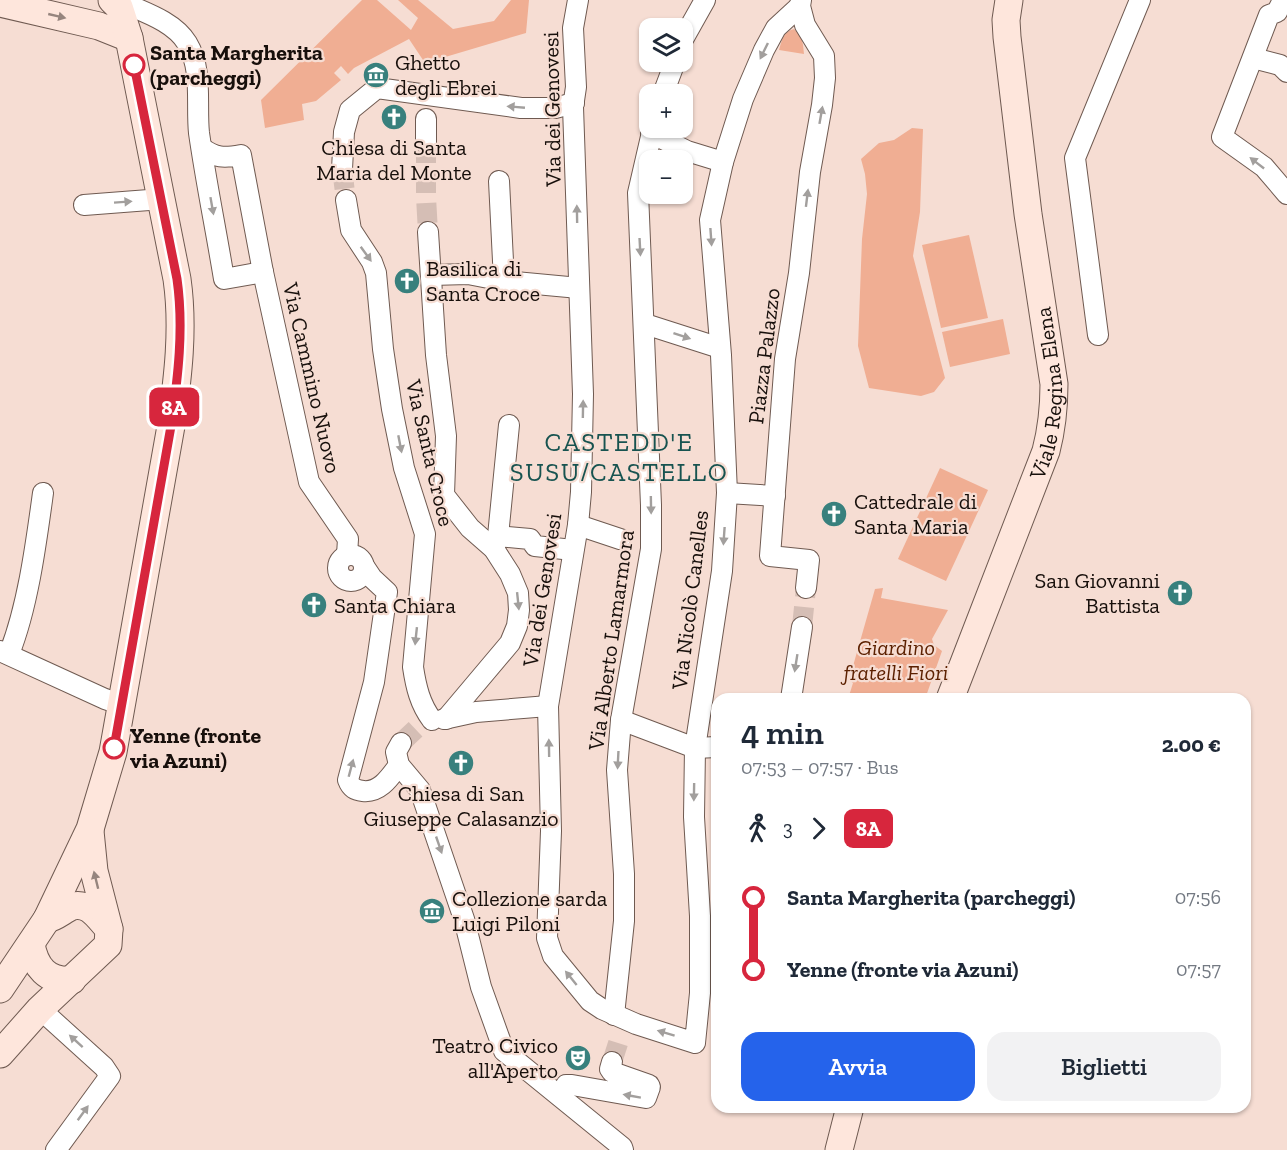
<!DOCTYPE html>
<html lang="it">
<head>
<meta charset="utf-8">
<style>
  :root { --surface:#fff; --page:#f2f2f3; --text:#1f2937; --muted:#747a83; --accent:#2563eb }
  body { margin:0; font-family:"Zilla Slab",serif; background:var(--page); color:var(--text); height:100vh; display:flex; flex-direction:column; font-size:22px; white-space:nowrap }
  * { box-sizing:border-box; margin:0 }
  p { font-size:20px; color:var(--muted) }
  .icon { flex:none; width:33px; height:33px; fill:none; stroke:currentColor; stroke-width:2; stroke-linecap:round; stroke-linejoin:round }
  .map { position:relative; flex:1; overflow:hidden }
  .drawer { position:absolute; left:711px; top:693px; width:540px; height:420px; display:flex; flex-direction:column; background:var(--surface); border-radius:18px; box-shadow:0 2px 4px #0004 }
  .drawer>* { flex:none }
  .badge { padding:0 12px; border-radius:9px; font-size:21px; line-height:39px }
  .fabs { position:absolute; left:639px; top:18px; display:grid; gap:12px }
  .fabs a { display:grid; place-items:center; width:54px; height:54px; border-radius:12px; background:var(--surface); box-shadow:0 2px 4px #0004; font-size:30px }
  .map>.badge { position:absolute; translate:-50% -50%; box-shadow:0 0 0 3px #fff }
  .legs { display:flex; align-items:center; gap:9px; height:66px; padding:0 30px; font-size:20px }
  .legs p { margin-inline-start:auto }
  .head { display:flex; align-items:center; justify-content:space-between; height:102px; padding:0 30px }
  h1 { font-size:33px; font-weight:600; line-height:45px }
  .primary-button { display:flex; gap:12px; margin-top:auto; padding:12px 30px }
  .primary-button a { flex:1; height:69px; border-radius:18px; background:var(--accent); color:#fff; font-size:24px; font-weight:600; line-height:69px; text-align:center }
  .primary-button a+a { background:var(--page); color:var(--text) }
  ul { padding:0 30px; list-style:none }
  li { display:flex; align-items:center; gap:21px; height:72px; font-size:22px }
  li i { display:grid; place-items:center; width:9px; height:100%; margin:0 8px; background:currentColor }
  li i::after { content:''; width:15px; height:15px; margin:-8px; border:4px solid; border-radius:50%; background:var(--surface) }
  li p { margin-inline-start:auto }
  li:first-child i { background:linear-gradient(#0000 50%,currentColor 0) }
  li:last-child i { background:linear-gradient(currentColor 50%,#0000 0) }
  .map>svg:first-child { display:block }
  .green { fill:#f0ae93 }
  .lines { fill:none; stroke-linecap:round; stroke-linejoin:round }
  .street-tunnel { stroke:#d5beb5; stroke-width:20; stroke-dasharray:20 10; stroke-linecap:butt }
  .street-casing { stroke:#6f5a51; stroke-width:22 }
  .secondary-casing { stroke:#6f5a51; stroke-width:29 }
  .street { stroke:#fff; stroke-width:20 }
  .secondary { stroke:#fee6dc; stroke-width:27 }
  .oneway { fill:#96857e }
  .oneway2 { fill:#a29f9d }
  .line-1-casing { stroke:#fff; stroke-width:14 }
  .line-1 { stroke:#d7263d; stroke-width:9 }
  .stop-1-dot { fill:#fff; stroke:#d7263d; stroke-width:3 }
  .labels { text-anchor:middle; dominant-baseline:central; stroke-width:4.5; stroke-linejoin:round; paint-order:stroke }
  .stop-label { font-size:22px; font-weight:bold; fill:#170f0b; stroke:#f6ddd3; text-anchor:start }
  .poi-label { font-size:22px; fill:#170f0b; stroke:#f6ddd3; text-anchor:start }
  .street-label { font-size:22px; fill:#170f0b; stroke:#f6ddd3 }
  .park-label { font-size:22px; font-style:italic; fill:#5c2000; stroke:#f6ddd3 }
  .quarter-label { font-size:26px; letter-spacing:1.5px; fill:#175350; stroke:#f6ddd3 }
</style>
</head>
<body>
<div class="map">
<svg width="1287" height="1150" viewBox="0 0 1287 1150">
  <rect width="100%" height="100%" fill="#f6ddd3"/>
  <g class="green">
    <polygon points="362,0 377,0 411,30 418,18 398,0 418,0 453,29 494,21 511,0 529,0 526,33 425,63 409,39 354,68 348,74 341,66 334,73 341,80 316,101 302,104 304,120 265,128 261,100"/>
    <path d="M794 29C803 36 803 44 804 54L779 50C782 40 783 32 794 29Z"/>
    <polygon points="912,128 923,129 920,212 913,256 945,378 934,392 921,396 869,388 858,346 862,239 867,194 865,174 861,159 879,143 894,140"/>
    <polygon points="969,235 988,318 941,328 922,245"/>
    <polygon points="1003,319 1010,354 950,367 942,332"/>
    <polygon points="940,468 988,490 946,581 898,559"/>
    <polygon points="883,588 881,598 948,610 932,639 934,645 942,651 925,699 848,699 853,683 849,680 875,589"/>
  </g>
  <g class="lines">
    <g class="street-tunnel">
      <polyline points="426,143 426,197 428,232"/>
      <polyline points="342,169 346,200"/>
      <polyline points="802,627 806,588"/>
      <polyline points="401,743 419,726"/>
      <polyline points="612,1062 621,1034"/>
    </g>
    <defs>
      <g id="street">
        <path d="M117 0C140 11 173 20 187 43 203 69 196 104 199 133 206 182 216 230 224 279L263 272"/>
        <polyline points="578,0 573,28 576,87 573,107 583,394 581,492 578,525 548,706 551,831 547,938 553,956 590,1001 602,1009 636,1024 695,1043 700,993 700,916 694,817 695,748 722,571 727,493 721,355 710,220 723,162 743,99 764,50 776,28 800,6"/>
        <polyline points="801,0 800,6 805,25 824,56 825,78 822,105 810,172 799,273 785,359 770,556 809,560 806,588"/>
        <polyline points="1283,0 1277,12 1269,15 1222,137 1264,167 1287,194"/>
        <polyline points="682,41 705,0"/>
        <polyline points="1253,58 1280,65 1287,72"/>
        <polyline points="663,94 675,62"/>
        <polyline points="651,133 687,151 723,162"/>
        <polyline points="426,143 426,119"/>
        <path d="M202 148C215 158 224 158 241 155L263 272 309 482 348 539 347 555"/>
        <polyline points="342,169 344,132 350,110 377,88 521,108 555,108 574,103"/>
        <polyline points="499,181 504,281"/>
        <path d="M346 200 351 230 372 262 376 273 383 349 392 409 404 468 425 534 413 667C416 687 420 704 432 720"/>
        <polyline points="84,205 162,199"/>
        <polyline points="428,232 436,355 446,436 444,495 470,528 494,549 510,574 518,593 519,610 517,626 510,643 446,719"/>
        <polyline points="431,275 468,274 504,281 579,288"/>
        <polyline points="645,324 720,348"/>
        <polyline points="1098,335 1075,158 1140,0"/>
        <polyline points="727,493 775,496"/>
        <polyline points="578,525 620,539"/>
        <polyline points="498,536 530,539 535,546 573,550"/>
        <polyline points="494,549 498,536 509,425"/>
        <circle cx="351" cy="568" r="13"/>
        <path d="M364 566 372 578 387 592 374 682 348 780C351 788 355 790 363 791 380 793 390 777 399 765"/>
        <polyline points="0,651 105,699 120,704"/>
        <path d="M9 654C28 606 36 544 43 493"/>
        <polyline points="791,699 802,627"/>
        <polyline points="444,719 476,712 548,706"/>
        <polyline points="621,720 695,748 717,747"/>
        <polyline points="401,743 396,752 399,765 420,790 464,919 481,987 504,1051 622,1147 623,1150"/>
        <polyline points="40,1009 104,1067 110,1076 56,1150"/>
        <polyline points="614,1015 624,921 624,874 617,770 621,720 651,549 651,505 638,193 653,128"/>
        <polyline points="560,1096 566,1085 572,1085 646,1098 650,1087 649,1085 612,1072 610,1069 612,1062"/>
      </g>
      <g id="secondary">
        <polyline points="0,3 99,26 129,38"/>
        <path id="s1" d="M950 699 1046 451C1052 428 1054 407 1054 384L1028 214 1007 37 1006 20 1009 0"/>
        <path d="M47 919C57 917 64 909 73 906 90 902 99 919 109 929"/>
        <path d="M31 944C35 967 47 982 72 980"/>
        <path d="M0 989 47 919 90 829 113 752 171 426C178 377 184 328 177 279L129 38 119 7 112 0"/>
        <polyline points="0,1054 40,1009 108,945 109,929 94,871 90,831"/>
        <polyline points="839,1150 850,1107"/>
      </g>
    </defs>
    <use href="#street" class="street-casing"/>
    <use href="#secondary" class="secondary-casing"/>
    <use href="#street" class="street"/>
    <use href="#secondary" class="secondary"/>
  </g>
  <defs><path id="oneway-solid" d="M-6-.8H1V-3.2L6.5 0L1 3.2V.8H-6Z" transform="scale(1.5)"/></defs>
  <g class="oneway">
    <use href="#oneway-solid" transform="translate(57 16) rotate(13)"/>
    <use href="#oneway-solid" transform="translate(96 880) rotate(-104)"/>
  </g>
  <g class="oneway2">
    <use href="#oneway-solid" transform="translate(764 51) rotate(116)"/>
    <use href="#oneway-solid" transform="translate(516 107) rotate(-175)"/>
    <use href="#oneway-solid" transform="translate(821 115) rotate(-80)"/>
    <use href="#oneway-solid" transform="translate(1257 163) rotate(-142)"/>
    <use href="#oneway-solid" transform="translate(807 198) rotate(-83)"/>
    <use href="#oneway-solid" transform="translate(123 202) rotate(-4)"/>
    <use href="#oneway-solid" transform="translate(212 206) rotate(80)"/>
    <use href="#oneway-solid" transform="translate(577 214) rotate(-91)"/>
    <use href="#oneway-solid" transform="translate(711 237) rotate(86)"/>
    <use href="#oneway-solid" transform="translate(640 247) rotate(87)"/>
    <use href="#oneway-solid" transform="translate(366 254) rotate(54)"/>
    <use href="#oneway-solid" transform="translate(682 336) rotate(18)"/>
    <use href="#oneway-solid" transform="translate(583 409) rotate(-89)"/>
    <use href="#oneway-solid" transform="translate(400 444) rotate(79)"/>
    <use href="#oneway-solid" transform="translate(651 505) rotate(89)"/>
    <use href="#oneway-solid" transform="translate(724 536) rotate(94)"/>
    <use href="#oneway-solid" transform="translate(518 601) rotate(84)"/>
    <use href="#oneway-solid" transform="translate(416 636) rotate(96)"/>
    <use href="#oneway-solid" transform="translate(796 663) rotate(99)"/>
    <use href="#oneway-solid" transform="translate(549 748) rotate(-91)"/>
    <use href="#oneway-solid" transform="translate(618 760) rotate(93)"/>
    <use href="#oneway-solid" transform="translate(351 768) rotate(-75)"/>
    <use href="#oneway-solid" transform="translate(694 792) rotate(91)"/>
    <use href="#oneway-solid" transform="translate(439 845) rotate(71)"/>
    <use href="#oneway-solid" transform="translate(571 978) rotate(-129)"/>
    <use href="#oneway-solid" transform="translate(666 1033) rotate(-163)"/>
    <use href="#oneway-solid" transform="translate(76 1041) rotate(-138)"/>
    <use href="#oneway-solid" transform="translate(632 1096) rotate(-170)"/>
    <use href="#oneway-solid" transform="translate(83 1113) rotate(-54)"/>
  </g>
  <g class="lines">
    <defs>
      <path id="line-1" d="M114 748 171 426C178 377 184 328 177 279L134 65"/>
    </defs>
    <use href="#line-1" class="line-1-casing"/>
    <use href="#line-1" class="line-1"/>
  </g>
  <defs>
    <symbol id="museum-disc" viewBox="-11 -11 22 22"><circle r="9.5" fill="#38807d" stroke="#f6ddd3"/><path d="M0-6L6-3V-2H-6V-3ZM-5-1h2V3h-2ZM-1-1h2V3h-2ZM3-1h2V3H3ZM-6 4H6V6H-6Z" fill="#fff"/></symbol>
    <symbol id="church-disc" viewBox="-11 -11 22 22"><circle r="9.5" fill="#38807d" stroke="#f6ddd3"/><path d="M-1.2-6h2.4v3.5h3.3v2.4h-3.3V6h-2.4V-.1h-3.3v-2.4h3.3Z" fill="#fff"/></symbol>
    <symbol id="theatre-disc" viewBox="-11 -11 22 22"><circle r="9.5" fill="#38807d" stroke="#f6ddd3"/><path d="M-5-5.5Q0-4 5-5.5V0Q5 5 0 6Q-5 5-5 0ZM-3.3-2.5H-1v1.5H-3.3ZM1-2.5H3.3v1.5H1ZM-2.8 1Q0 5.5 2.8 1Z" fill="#fff"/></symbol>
  </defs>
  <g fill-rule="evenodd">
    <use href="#museum-disc" x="361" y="60" width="30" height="30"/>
    <use href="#church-disc" x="379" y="102" width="30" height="30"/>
    <use href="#church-disc" x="392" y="266" width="30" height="30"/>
    <use href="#church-disc" x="819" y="499" width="30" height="30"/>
    <use href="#church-disc" x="1165" y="578" width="30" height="30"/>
    <use href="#church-disc" x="299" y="590" width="30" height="30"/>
    <use href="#church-disc" x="446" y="748" width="30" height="30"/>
    <use href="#museum-disc" x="417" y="896" width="30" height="30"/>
    <use href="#theatre-disc" x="563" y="1043" width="30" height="30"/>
  </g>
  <g class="stop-1-dot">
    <circle cx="134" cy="65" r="10"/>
    <circle cx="114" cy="748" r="10"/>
  </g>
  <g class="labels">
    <g class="stop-label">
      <text x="150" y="52">Santa Margherita<tspan x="150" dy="25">(parcheggi)</tspan></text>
      <text x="130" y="735">Yenne (fronte<tspan x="130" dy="25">via Azuni)</tspan></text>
    </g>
    <g class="poi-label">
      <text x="395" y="62">Ghetto<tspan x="395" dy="25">degli Ebrei</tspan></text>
      <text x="394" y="147" text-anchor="middle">Chiesa di Santa<tspan x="394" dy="25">Maria del Monte</tspan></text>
      <text x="426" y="268">Basilica di<tspan x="426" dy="25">Santa Croce</tspan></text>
      <text x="854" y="501">Cattedrale di<tspan x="854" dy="25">Santa Maria</tspan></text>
      <text x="1160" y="580" text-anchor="end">San Giovanni<tspan x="1160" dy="25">Battista</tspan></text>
      <text x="334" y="605">Santa Chiara</text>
      <text x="461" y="793" text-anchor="middle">Chiesa di San<tspan x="461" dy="25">Giuseppe Calasanzio</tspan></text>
      <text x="452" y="898">Collezione sarda<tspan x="452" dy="25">Luigi Piloni</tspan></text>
      <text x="558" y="1045" text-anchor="end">Teatro Civico<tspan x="558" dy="25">all'Aperto</tspan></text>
    </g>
    <g class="street-label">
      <text transform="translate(552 109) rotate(-91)">Via dei Genovesi</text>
      <text transform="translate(764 356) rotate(-83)">Piazza Palazzo</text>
      <text transform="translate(312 378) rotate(77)">Via Cammino Nuovo</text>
      <text stroke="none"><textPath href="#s1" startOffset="324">Viale Regina Elena</textPath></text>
      <text transform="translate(430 453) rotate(77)">Via Santa Croce</text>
      <text transform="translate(542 590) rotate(-81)">Via dei Genovesi</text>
      <text transform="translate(690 600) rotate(-83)">Via Nicolò Canelles</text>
      <text transform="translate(611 640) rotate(-82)">Via Alberto Lamarmora</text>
    </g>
    <g class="park-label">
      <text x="896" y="647">Giardino<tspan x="896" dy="25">fratelli Fiori</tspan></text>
    </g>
    <g class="quarter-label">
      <text x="619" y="442">CASTEDD'E<tspan x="619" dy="30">SUSU/CASTELLO</tspan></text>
    </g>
  </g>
</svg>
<div class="fabs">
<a><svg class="icon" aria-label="layers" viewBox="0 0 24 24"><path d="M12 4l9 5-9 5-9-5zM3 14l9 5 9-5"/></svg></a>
<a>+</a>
<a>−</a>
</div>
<b class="badge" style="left:174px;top:407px;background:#d7263d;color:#fff">8A</b>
<section class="drawer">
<div class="head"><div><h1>4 min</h1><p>07:53 – 07:57 · Bus</p></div><b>2.00 €</b></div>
<div class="legs"><svg class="icon" aria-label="walk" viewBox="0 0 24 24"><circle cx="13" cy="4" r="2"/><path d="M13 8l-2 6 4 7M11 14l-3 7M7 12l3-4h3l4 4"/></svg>3<svg class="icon" aria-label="forward" viewBox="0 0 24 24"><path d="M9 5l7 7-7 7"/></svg><b class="badge" style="background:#d7263d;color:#fff">8A</b></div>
<ul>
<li><i style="color:#d7263d"></i><b>Santa Margherita (parcheggi)</b><p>07:56</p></li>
<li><i style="color:#d7263d"></i><b>Yenne (fronte via Azuni)</b><p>07:57</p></li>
</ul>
<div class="primary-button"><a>Avvia</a><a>Biglietti</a></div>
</section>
</div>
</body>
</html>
